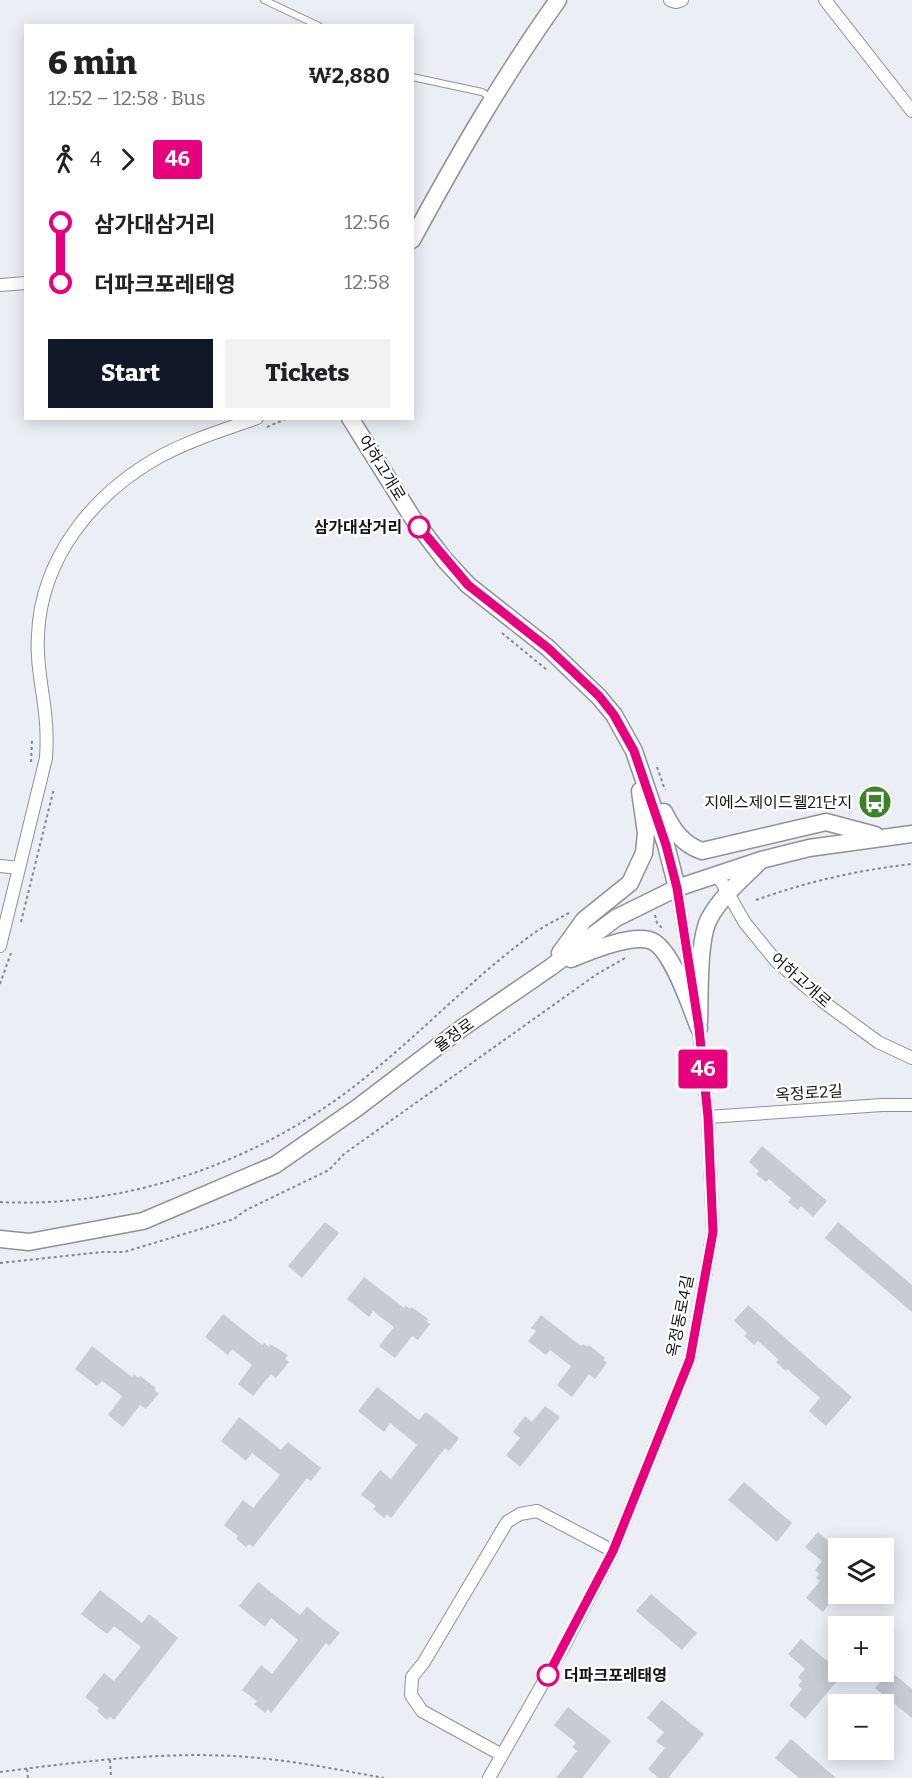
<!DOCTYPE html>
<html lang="en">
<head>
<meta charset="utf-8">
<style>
  :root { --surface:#fff; --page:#f2f2f2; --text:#202124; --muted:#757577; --accent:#111827 }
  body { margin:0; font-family:Bitter,"Noto Sans KR",serif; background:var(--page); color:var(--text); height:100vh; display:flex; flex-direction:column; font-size:22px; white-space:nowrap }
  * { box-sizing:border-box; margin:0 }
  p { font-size:20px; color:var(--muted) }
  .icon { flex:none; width:33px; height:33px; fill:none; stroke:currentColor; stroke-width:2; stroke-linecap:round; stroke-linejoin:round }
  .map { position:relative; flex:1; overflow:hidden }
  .side { position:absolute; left:24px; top:24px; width:390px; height:396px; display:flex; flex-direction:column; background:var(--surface); border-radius:0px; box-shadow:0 3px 15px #0003 }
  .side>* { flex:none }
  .badge { padding:0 12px; border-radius:4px; font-size:21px; line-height:39px }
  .tools { position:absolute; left:828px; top:1538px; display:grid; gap:12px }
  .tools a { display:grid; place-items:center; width:66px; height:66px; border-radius:0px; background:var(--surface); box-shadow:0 3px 15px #0003; font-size:30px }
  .map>.badge { position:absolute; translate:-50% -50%; box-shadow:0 0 0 3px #fff }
  .legs { display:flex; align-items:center; gap:9px; height:66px; padding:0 24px; font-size:20px }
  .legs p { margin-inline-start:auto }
  .overview { display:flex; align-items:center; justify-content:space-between; height:102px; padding:0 24px }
  h1 { font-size:33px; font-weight:800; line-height:45px }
  .button { display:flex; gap:12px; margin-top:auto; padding:12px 24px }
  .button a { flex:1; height:69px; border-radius:0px; background:var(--accent); color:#fff; font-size:24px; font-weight:800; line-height:69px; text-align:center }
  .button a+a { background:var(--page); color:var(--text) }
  ul { padding:0 24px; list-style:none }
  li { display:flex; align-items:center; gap:21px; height:60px; font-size:22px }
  li i { display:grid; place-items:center; width:9px; height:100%; margin:0 8px; background:currentColor }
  li i::after { content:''; width:15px; height:15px; margin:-8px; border:4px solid; border-radius:50%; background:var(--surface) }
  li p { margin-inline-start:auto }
  li:first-child i { background:linear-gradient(#0000 50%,currentColor 0) }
  li:last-child i { background:linear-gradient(currentColor 50%,#0000 0) }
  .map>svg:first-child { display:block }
  .building { fill:#c8cbd2 }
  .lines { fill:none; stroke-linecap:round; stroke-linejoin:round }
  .lane-casing { stroke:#8e9197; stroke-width:8 }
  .street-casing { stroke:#8e9197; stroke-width:14 }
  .secondary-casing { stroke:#8e9197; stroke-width:19 }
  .path { stroke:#83868a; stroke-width:2; stroke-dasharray:3 3; stroke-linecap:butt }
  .lane { stroke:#fff; stroke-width:6 }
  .street { stroke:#fff; stroke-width:12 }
  .secondary { stroke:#fff; stroke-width:16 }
  .line-1-casing { stroke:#fff; stroke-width:14 }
  .line-1 { stroke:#e6007e; stroke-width:9 }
  .stop-1-dot { fill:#fff; stroke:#e6007e; stroke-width:3 }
  .labels { text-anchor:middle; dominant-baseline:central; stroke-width:4.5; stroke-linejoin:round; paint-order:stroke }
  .street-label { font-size:16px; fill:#131517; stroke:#fff }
  .stop-label { font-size:16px; font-weight:bold; fill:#131517; stroke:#fff; text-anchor:end }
  .poi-label { font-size:16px; fill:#131517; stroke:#fff; text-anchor:end }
</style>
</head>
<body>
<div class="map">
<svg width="912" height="1778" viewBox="0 0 912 1778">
  <rect width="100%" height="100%" fill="#ebeff5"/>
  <g class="building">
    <polygon points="762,1146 827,1201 813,1217 801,1206 798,1210 788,1202 791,1198 778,1187 769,1179 766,1182 756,1174 759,1171 749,1162"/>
    <polygon points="325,1222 339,1233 302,1278 288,1266"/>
    <polygon points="838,1222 912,1285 912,1312 825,1238"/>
    <polygon points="364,1277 404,1308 405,1305 410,1309 412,1307 428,1319 426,1321 430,1324 418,1340 412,1336 395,1358 379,1346 394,1327 373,1311 369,1317 347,1299"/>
    <polygon points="748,1305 852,1397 826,1426 809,1411 820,1398 787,1369 786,1371 776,1362 779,1360 758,1341 754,1345 744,1336 747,1333 734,1321"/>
    <polygon points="223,1314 262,1345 264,1343 269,1347 270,1344 288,1355 285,1359 289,1362 276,1378 271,1374 253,1396 238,1384 252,1365 232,1349 228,1355 205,1337"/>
    <polygon points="541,1315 581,1346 583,1344 587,1347 589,1345 605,1358 603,1360 607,1363 595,1379 589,1374 572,1397 557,1385 571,1366 550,1350 546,1355 528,1341 536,1331 531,1328"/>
    <polygon points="92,1346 132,1377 134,1374 138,1378 140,1376 156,1388 154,1390 159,1393 146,1409 140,1405 123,1427 108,1415 122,1396 102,1381 97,1386 75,1369"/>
    <polygon points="377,1387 419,1420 426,1412 459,1438 449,1451 445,1448 391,1518 387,1514 384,1518 373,1509 376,1506 361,1495 380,1470 391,1479 417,1445 390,1423 384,1432 358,1411"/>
    <polygon points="545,1406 560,1417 520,1467 506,1455 520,1438 513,1432 525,1416 532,1422"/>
    <polygon points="239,1417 281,1450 288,1442 321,1468 311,1481 307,1478 253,1547 249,1544 246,1547 236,1539 238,1536 224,1525 243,1500 253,1508 280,1475 252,1453 246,1461 221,1441"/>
    <polygon points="744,1482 792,1523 777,1542 728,1500"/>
    <polygon points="818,1532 838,1549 838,1592 823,1612 806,1598 820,1581 816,1578 819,1574 815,1570 822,1561 805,1547"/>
    <polygon points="258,1582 300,1615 307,1607 340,1633 329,1646 326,1643 271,1713 268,1709 265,1713 254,1704 257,1701 242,1690 261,1665 272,1674 298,1640 271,1618 265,1627 239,1606"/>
    <polygon points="100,1590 142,1623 149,1614 178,1638 114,1720 110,1717 107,1720 97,1711 99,1708 85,1697 104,1673 114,1681 141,1647 114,1626 107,1634 81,1614"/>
    <polygon points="651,1594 697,1633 682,1650 636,1611"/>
    <polygon points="801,1639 843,1674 805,1719 789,1705 802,1689 798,1685 802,1681 798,1677 805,1669 788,1654"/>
    <polygon points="890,1671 912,1689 912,1718 875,1688"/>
    <polygon points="662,1700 704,1734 668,1778 659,1778 648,1769 665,1748 656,1741 664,1732 647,1718"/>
    <polygon points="568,1707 611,1741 582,1778 556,1778 577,1751 572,1747 576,1743 554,1725"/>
    <polygon points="791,1739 836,1778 799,1778 775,1758"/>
  </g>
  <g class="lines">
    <defs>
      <g id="lane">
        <polyline points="264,0 319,26"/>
        <polyline points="412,77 482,92 492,98"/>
      </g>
      <g id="street">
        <polyline points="670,0 676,2 682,0"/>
        <polyline points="825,0 912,111"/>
        <polyline points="0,285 26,283"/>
        <polyline points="0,866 19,868"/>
        <polyline points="717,874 745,923 776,961 825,1003 878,1042 912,1058"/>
        <polyline points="677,888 694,996"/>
        <path d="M0 946 46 758C47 743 47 728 45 712 42 686 36 661 38 635 41 558 93 494 159 457 190 440 224 430 257 418"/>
        <polyline points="708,1117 882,1105 912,1105"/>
        <polyline points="502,1755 422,1711 411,1695 412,1677 424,1662 507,1522 520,1514 537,1511 613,1551"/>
        <polyline points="489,1778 564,1646 613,1551 690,1359 713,1232 708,1117 698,1022"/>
      </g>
      <g id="secondary">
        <path d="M412 240C457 157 503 77 558 0"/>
        <polyline points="350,418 412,517 444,559 468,585 548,648 599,697 614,715 634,751 666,845 677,888"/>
        <path d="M664 812C673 830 682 844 702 851L826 822 875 835"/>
        <polyline points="560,953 584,920 630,883 644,853 646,833 640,791"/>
        <path d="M571 959C590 951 629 935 649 940 671 945 690 1006 699 1028"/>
        <path d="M699 1022C700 997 698 940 709 919 720 898 741 880 758 863"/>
        <polyline points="0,1239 29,1242 143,1221 275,1165 357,1108 462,1028 551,967 616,918 677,888 761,860 809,848 912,834"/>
      </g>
    </defs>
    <use href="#lane" class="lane-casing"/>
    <use href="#street" class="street-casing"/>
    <use href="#secondary" class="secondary-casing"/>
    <g class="path">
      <polyline points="267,427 288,418"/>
      <polyline points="502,633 547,670"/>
      <polyline points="31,762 32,741"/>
      <polyline points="657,767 665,790"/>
      <path d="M756 900C806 882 858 870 912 864"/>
      <polyline points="655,915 657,923 664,930"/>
      <polyline points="21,922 54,788"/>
      <polyline points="0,984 11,953"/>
      <path d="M0 1202C133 1209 271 1157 372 1072 426 1028 474 977 530 936 542 927 556 920 569 913"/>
      <polyline points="0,1263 102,1252 124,1252 234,1219 246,1210 329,1170 344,1154 597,974 627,957"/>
      <polyline points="110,1760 111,1778"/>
      <polyline points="27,1769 28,1778"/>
      <path d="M0 1772C78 1762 155 1752 234 1756 285 1759 335 1769 384 1778"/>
    </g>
    <use href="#lane" class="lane"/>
    <use href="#street" class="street"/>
    <use href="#secondary" class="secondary"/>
  </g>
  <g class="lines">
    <defs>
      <polyline id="line-1" points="419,527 468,585 548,648 599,696 614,715 634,751 666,845 677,888 699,1028 708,1117 713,1232 690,1359 613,1551 548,1675"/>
    </defs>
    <use href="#line-1" class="line-1-casing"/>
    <use href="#line-1" class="line-1"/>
  </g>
  <defs>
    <symbol id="bus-disc" viewBox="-11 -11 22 22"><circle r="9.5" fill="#3e8226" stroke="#fff"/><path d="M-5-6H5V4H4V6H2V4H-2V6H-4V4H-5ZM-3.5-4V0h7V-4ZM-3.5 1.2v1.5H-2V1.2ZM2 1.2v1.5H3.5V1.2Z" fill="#fff"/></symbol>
  </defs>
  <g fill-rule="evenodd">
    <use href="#bus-disc" x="856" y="783" width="38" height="38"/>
  </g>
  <g class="stop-1-dot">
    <circle cx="419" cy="527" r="10"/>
    <circle cx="548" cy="1675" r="10"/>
  </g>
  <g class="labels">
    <g class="street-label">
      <text transform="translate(382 468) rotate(58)">어하고개로</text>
      <text transform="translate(801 980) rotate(41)">어하고개로</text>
      <text transform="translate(454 1035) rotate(-36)">율정로</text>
      <text transform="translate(809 1093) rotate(-4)">옥정로2길</text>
      <text transform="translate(680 1316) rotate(-79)">옥정동로4길</text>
    </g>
    <g class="stop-label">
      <text x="402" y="527">삼가대삼거리</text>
      <text x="564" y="1675" text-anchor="start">더파크포레태영</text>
    </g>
    <g class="poi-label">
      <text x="852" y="802">지에스제이드웰21단지</text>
    </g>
  </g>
</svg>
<div class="tools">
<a><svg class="icon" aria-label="layers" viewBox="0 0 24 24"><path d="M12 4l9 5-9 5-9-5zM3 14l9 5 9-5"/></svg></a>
<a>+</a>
<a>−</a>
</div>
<b class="badge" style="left:703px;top:1069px;background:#e6007e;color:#fff">46</b>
<section class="side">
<div class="overview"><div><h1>6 min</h1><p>12:52 – 12:58 · Bus</p></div><b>₩2,880</b></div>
<div class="legs"><svg class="icon" aria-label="walk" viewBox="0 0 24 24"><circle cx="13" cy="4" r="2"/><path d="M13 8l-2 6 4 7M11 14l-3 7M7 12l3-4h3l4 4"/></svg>4<svg class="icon" aria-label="forward" viewBox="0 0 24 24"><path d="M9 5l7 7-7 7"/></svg><b class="badge" style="background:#e6007e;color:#fff">46</b></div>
<ul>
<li><i style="color:#e6007e"></i><b>삼가대삼거리</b><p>12:56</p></li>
<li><i style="color:#e6007e"></i><b>더파크포레태영</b><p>12:58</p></li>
</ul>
<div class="button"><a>Start</a><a>Tickets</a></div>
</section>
</div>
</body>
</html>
